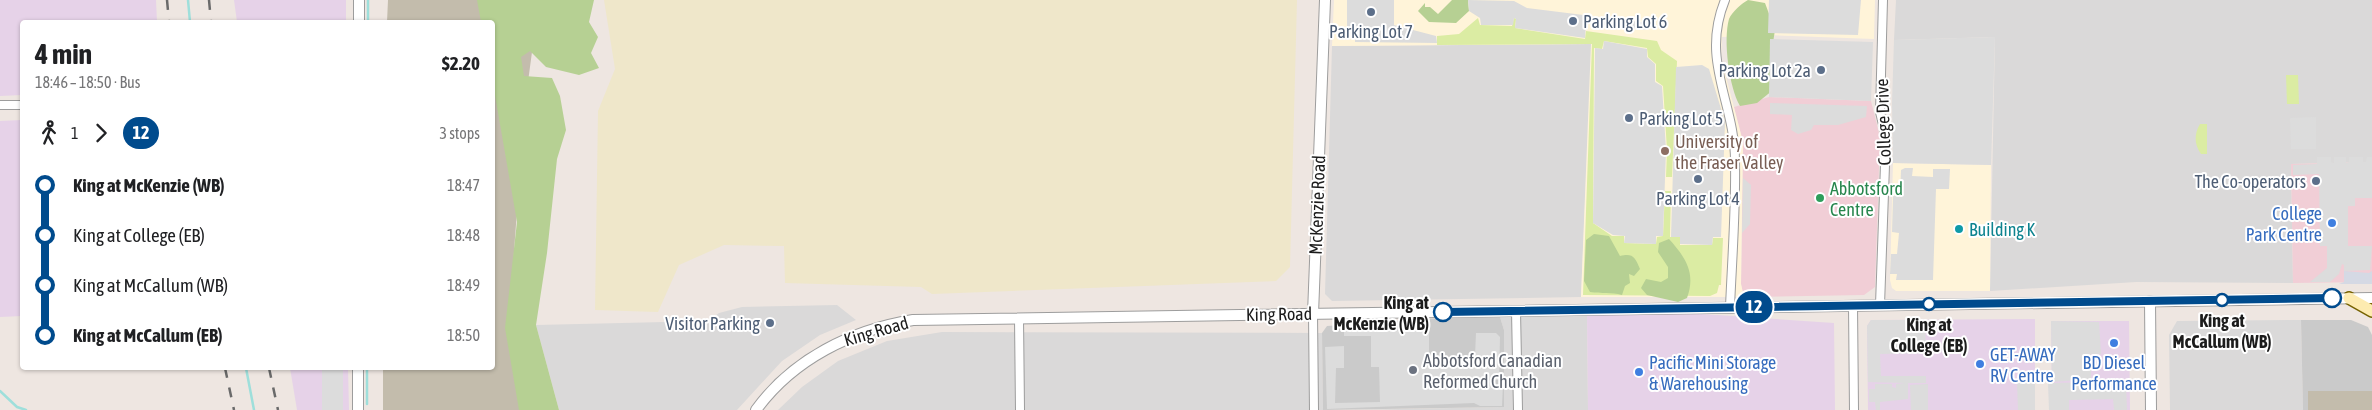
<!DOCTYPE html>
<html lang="en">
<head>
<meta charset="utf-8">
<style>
  :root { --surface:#fff; --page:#f2f2f2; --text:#202124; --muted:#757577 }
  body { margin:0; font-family:"Asap Condensed",sans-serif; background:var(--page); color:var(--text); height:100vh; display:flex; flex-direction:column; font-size:19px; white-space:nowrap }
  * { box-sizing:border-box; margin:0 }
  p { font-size:16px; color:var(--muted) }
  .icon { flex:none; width:28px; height:28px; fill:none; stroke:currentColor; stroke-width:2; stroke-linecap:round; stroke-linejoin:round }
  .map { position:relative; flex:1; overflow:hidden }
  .panel { position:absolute; left:20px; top:20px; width:475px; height:350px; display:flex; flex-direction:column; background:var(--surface); border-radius:5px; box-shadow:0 1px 4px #0004 }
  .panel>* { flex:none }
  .badge { padding:0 10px; border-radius:16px; font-size:18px; line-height:32px }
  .map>.badge { position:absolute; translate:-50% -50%; box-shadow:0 0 0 2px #fff }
  .legs { display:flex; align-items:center; gap:8px; height:55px; padding:0 15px; font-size:16px }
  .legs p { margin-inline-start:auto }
  .head { display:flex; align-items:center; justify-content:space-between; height:85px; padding:0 15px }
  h1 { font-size:28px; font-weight:700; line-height:38px }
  ul { padding:0 15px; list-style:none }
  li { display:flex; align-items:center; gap:18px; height:50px; font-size:19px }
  li i { display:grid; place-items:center; width:8px; height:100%; margin:0 6px; background:currentColor }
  li i::after { content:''; width:12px; height:12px; margin:-6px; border:4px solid; border-radius:50%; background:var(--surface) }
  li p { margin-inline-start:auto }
  li:first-child i { background:linear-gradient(#0000 50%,currentColor 0) }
  li:last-child i { background:linear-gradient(currentColor 50%,#0000 0) }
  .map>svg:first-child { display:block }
  .residential { fill:#dad9d9 }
  .commercial { fill:#f1ced6 }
  .industrial { fill:#e6d2e8 }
  .education { fill:#fff4d9 }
  .religious { fill:#cacaca }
  .construction { fill:#c3bcac }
  .farmland { fill:#efe7ca }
  .grass { fill:#dbeca3 }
  .forest { fill:#b6d093 }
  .parking { fill:#dcdcdc }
  .plaza { fill:#d5d9e4 }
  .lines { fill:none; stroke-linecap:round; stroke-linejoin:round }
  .stream { stroke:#9edfdb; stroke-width:2.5 }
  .minor-casing { stroke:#9d9d9d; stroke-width:10 }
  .tertiary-casing { stroke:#9d9d9d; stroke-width:12 }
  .secondary-casing { stroke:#766200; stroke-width:14 }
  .minor { stroke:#fff; stroke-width:8 }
  .tertiary { stroke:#fff; stroke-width:10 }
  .secondary { stroke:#fdebb0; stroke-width:11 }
  .rail { stroke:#6a6a6a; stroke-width:2.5; stroke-dasharray:10 10; stroke-linecap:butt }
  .line-1-casing { stroke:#fff; stroke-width:11 }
  .line-1 { stroke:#004b8d; stroke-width:8 }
  .service-dot { fill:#5c6f8a; stroke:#fff; stroke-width:2 }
  .education-dot { fill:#8d6e63; stroke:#fff; stroke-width:2 }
  .leisure-dot { fill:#2e9e5b; stroke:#fff; stroke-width:2 }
  .shop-dot { fill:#3f7fe0; stroke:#fff; stroke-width:2 }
  .culture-dot { fill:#0f9aa8; stroke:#fff; stroke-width:2 }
  .stop-1-dot { fill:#fff; stroke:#004b8d; stroke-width:2.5 }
  .worship-dot { fill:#6b7280; stroke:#fff; stroke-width:2 }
  .labels { text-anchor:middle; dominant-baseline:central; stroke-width:4; stroke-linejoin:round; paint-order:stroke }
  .service-label { font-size:18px; fill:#4e5e75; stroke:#fff; text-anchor:end }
  .street-label { font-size:18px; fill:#1c1c1c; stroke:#fff }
  .education-label { font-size:18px; fill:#785e54; stroke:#fff; text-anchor:start }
  .leisure-label { font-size:18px; fill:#27864d; stroke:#fff; text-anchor:start }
  .shop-label { font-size:18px; fill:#366cbe; stroke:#fff; text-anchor:start }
  .culture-label { font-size:18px; fill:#0d838f; stroke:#fff; text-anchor:start }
  .stop-label { font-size:18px; font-weight:bold; fill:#1c1c1c; stroke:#fff }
  .worship-label { font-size:18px; fill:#5b616d; stroke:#fff; text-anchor:start }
</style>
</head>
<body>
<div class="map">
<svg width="2372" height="410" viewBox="0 0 2372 410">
  <rect width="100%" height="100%" fill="#eee6e1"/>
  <g class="residential">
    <polygon points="1896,0 2372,0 2372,162 2291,164 2293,283 2136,282 1990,291 1995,37 1894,40"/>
    <polygon points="1592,44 1581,297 1332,301 1325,294 1332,46"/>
    <polygon points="837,305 856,320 820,335 782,361 737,410 559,410 536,325 708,321 719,313 742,307"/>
    <polygon points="1499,314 1587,314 1588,410 1350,410 1503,407 1504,330"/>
    <polygon points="2301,320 2303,410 2170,410 2169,335 2177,321"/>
    <polygon points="942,332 1322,333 1323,410 778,410 802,387 838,361 887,341"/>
  </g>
  <g class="commercial">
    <polygon points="1769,97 1871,101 1880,137 1875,287 1864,295 1751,297 1743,293 1741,284 1743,142 1734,107"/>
    <polygon points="2372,162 2372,282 2293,283 2291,164"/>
  </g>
  <g class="industrial">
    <polygon points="0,0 156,0 157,22 22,22 22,95 0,96"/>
    <polygon points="234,0 346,0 346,22 237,22"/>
    <polygon points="22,120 22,316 0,317 0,121"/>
    <polygon points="1673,312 1834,323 1835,410 1588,410 1587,314"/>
    <polygon points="2035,319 2035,410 1868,410 1867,326 1871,320"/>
    <polygon points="2051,321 2129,321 2130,410 2052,410"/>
    <polygon points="290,368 348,368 349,410 297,410"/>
  </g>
  <g class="education">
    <polygon points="1334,0 1875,0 1874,39 1768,35 1722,37 1721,58 1743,142 1741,284 1743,293 1751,297 1581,297 1591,44 1332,46"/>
    <polygon points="1893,163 1991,165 1990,291 1896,291 1892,288 1890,280"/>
  </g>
  <g class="religious">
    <polygon points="1499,314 1504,330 1504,407 1323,410 1322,333 1327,326"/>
    <polygon points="2301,320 2351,320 2368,327 2372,335 2372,410 2303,410"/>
  </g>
  <g class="construction">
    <polygon points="388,0 539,0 525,104 514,251 512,327 531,410 383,410 383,368 492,368 492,22 387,22"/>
    <rect x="2308" y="391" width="64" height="19"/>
  </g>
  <polygon class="farmland" points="604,0 1297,0 1290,267 1276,281 932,294 921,287 785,283 784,246 724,245 679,265 658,312 595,310 598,111 615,69"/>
  <g class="grass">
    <polygon points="1478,18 1480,25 1512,26 1514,18 1516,19 1515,28 1585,39 1586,31 1657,41 1661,50 1677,61 1672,177 1666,177 1667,150 1663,86 1656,81 1656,64 1648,57 1647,48 1604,41 1602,49 1594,48 1593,223 1612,236 1624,236 1624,243 1656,244 1657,237 1663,236 1665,191 1671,191 1670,237 1680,237 1680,245 1712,245 1713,238 1723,238 1721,285 1719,285 1717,293 1710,296 1583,295 1592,44 1437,45 1437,36 1459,34"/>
    <polygon points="2286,75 2298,75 2299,104 2287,104"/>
    <path d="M2200 124H2207V154H2201C2194 144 2194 134 2200 124Z"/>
  </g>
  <g class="forest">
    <polygon points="477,0 594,0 589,22 598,37 591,53 599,68 579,75 546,67 530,51 521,57 524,76 552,78 560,96 566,130 557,159 547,253 536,325 559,410 519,410 505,328 517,222 493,84 492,22 481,22"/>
    <polygon points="1452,0 1468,0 1469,11 1456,23 1429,22 1418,11 1425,3 1425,7 1430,7 1438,14"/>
    <path d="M1748 0 1765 3 1775 30 1772 49 1773 90 1757 103 1740 106C1729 87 1723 40 1729 19 1732 12 1742 3 1748 0Z"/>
    <path d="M1594 234 1609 236 1620 256C1633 253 1635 257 1640 269L1634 276 1629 274 1630 283 1625 286 1622 295C1611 292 1602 294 1590 292L1584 281 1586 240Z"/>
    <path d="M1669 239C1686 258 1696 273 1687 298L1678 302 1647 295 1641 288 1646 279 1661 282 1668 278V267L1658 252 1659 243Z"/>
  </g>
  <g class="parking">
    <polygon points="1347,0 1394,0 1394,25 1436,36 1437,43 1355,42 1355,34 1347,34"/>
    <polygon points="1468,0 1514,1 1527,8 1648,23 1647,30 1586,23 1585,38 1515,28 1516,19 1514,18 1513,25 1481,25 1480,18 1469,11"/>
    <polygon points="1769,0 1861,0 1858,35 1768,33"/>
    <polygon points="1995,37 1991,165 1893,163 1892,103 1894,40"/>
    <polygon points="1770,39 1873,42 1871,101 1769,97"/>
    <polygon points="1604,41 1647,49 1647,57 1655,64 1655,82 1662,86 1666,150 1663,236 1656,236 1656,244 1624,243 1625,236 1613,235 1593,223 1595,48 1603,49"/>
    <polygon points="1702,65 1709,69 1725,122 1721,237 1713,237 1712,245 1680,244 1680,237 1671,237 1676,67"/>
    <polygon points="1770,103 1867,106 1866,117 1838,125 1814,125 1811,130 1798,134 1791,130 1792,115 1770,114"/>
    <polygon points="2316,117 2316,149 2291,149 2290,118"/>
    <polygon points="2317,157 2331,157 2331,162 2334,163 2334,157 2346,157 2346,163 2349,162 2349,157 2363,157 2363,162 2366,162 2367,157 2372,157 2372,198 2355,198 2355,206 2348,206 2348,246 2372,246 2370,270 2344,271 2344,265 2342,264 2339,274 2330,282 2310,282 2327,268 2327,246 2320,246 2319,174 2293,175 2293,165 2317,164"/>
    <polygon points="1905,168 1913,168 1912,176 1933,177 1933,169 1950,169 1949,189 1936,189 1933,280 1896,280 1897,274 1890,274 1891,254 1897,254 1899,233 1892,232 1893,196 1900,195 1901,170"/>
    <polygon points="1743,178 1751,185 1750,224 1742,233"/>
    <polygon points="1871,320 1925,320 1926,353 1880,354 1881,376 1926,376 1926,383 1908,383 1908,399 1880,402 1880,410 1876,410 1875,402 1869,402 1869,389 1875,389 1875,384 1892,384 1892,387 1896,388 1896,384 1905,383 1868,382 1867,326"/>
    <polygon points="2051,321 2099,322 2101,354 2091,354 2091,379 2052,382"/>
    <polygon points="1369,327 1370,331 1429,330 1429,356 1433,361 1471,361 1475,356 1476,333 1496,333 1500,337 1499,380 1495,380 1495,384 1503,384 1502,406 1480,406 1474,403 1327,409 1325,347 1344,346 1344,368 1336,368 1335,403 1380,402 1379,367 1371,367 1371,336 1344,336 1344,328"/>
    <rect x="322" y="368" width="21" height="42"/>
    <polygon points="2035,382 2035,410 2018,410 2017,383"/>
    <polygon points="2126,382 2127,410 2114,410 2113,399 2069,400 2069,410 2049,410 2048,383"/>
    <polygon points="1928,384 1928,410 1938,410 1911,410 1910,385"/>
  </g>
  <polygon class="plaza" points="2344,271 2369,273 2372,271 2372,284 2339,284 2344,282"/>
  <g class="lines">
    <g class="stream">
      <polyline points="188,0 190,22"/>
      <polyline points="368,0 368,22"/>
      <polyline points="246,368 254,410"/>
      <polyline points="0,391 17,407 26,410"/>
      <polyline points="367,404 367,368"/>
    </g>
    <defs>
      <g id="minor">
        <path d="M1725 0C1700 61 1735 102 1735 161 1736 210 1732 259 1730 307"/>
        <polyline points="0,105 22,105"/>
        <polyline points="1853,305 1854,410"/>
        <polyline points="1880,305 1886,137 1880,112 1883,0"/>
        <polyline points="1516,311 1518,410"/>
        <polyline points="1313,314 1314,410"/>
        <polyline points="1019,318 1020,410"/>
      </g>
      <g id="tertiary">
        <polyline points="359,22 359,0"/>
        <polyline points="2150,301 2151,410"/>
        <polyline points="1313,314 1325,0"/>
        <polyline points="358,410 358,368"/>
        <path d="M756 410C793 359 852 330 913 320L2372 298"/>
      </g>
      <polyline id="secondary" points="2349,298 2372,311"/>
    </defs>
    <use href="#minor" class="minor-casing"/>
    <use href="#tertiary" class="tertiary-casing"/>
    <use href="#secondary" class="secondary-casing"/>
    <use href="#minor" class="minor"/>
    <use href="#tertiary" class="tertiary"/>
    <use href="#secondary" class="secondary"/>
    <g class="rail">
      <polyline points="167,0 169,22"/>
      <polyline points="209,0 211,22"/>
      <polyline points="225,368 234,410"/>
      <polyline points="269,368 278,410"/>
    </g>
  </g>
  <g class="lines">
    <defs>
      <polyline id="line-1" points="1443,312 2332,298"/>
    </defs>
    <use href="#line-1" class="line-1-casing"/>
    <use href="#line-1" class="line-1"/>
  </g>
  <g class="service-dot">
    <circle cx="1371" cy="12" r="5"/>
    <circle cx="1573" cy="21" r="5"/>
    <circle cx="1821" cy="70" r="5"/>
    <circle cx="1629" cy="118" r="5"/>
    <circle cx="1698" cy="179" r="5"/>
    <circle cx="2316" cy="181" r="5"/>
    <circle cx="770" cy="323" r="5"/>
  </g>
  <circle class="education-dot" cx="1665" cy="151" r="5"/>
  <circle class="leisure-dot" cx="1820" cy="198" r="5"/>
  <g class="shop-dot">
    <circle cx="2332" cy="223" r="5"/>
    <circle cx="2114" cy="343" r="5"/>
    <circle cx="1980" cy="364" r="5"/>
    <circle cx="1639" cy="372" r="5"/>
  </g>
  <circle class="culture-dot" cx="1959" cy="229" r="5"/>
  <g class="stop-1-dot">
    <circle cx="2332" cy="298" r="9"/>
    <circle cx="2222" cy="300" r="6"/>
    <circle cx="1929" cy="304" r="6"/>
    <circle cx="1443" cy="312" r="9"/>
  </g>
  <circle class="worship-dot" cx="1413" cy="370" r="5"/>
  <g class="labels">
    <g class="service-label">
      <text x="1583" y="21" text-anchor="start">Parking Lot 6</text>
      <text x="1371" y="31" text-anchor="middle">Parking Lot 7</text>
      <text x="1811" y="70">Parking Lot 2a</text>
      <text x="1639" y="118" text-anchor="start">Parking Lot 5</text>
      <text x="2306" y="181">The Co-operators</text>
      <text x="1698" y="198" text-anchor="middle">Parking Lot 4</text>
      <text x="760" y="323">Visitor Parking</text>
    </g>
    <g class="street-label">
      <text transform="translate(1883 122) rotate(-92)">College Drive</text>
      <text transform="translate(1317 205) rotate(-88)">McKenzie Road</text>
      <text transform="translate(1279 314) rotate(-1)">King Road</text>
      <text transform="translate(876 331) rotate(-16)">King Road</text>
    </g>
    <g class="education-label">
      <text x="1675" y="141">University of<tspan x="1675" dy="21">the Fraser Valley</tspan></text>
    </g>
    <g class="leisure-label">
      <text x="1830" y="188">Abbotsford<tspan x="1830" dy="21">Centre</tspan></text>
    </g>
    <g class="shop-label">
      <text x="2322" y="213" text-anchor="end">College<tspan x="2322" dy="21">Park Centre</tspan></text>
      <text x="1990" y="354">GET-AWAY<tspan x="1990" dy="21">RV Centre</tspan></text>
      <text x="1649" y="362">Pacific Mini Storage<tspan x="1649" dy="21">&amp; Warehousing</tspan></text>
      <text x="2114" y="362" text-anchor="middle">BD Diesel<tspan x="2114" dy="21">Performance</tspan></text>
    </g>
    <g class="culture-label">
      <text x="1969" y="229">Building K</text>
    </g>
    <g class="stop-label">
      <text x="1429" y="302" text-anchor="end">King at<tspan x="1429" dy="21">McKenzie (WB)</tspan></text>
      <text x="2222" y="320">King at<tspan x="2222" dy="21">McCallum (WB)</tspan></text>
      <text x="1929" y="324">King at<tspan x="1929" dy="21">College (EB)</tspan></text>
    </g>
    <g class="worship-label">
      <text x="1423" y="360">Abbotsford Canadian<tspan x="1423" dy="21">Reformed Church</tspan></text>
    </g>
  </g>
</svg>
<b class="badge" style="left:1754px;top:307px;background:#004b8d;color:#fff">12</b>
<section class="panel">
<div class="head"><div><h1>4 min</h1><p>18:46 – 18:50 · Bus</p></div><b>$2.20</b></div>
<div class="legs"><svg class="icon" aria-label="walk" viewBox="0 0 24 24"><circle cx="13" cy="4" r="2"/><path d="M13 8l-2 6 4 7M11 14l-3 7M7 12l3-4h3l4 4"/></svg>1<svg class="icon" aria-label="forward" viewBox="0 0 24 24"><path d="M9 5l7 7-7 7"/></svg><b class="badge" style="background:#004b8d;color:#fff">12</b><p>3 stops</p></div>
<ul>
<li><i style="color:#004b8d"></i><b>King at McKenzie (WB)</b><p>18:47</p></li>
<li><i style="color:#004b8d"></i><span>King at College (EB)</span><p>18:48</p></li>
<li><i style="color:#004b8d"></i><span>King at McCallum (WB)</span><p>18:49</p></li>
<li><i style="color:#004b8d"></i><b>King at McCallum (EB)</b><p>18:50</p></li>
</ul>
</section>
</div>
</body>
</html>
